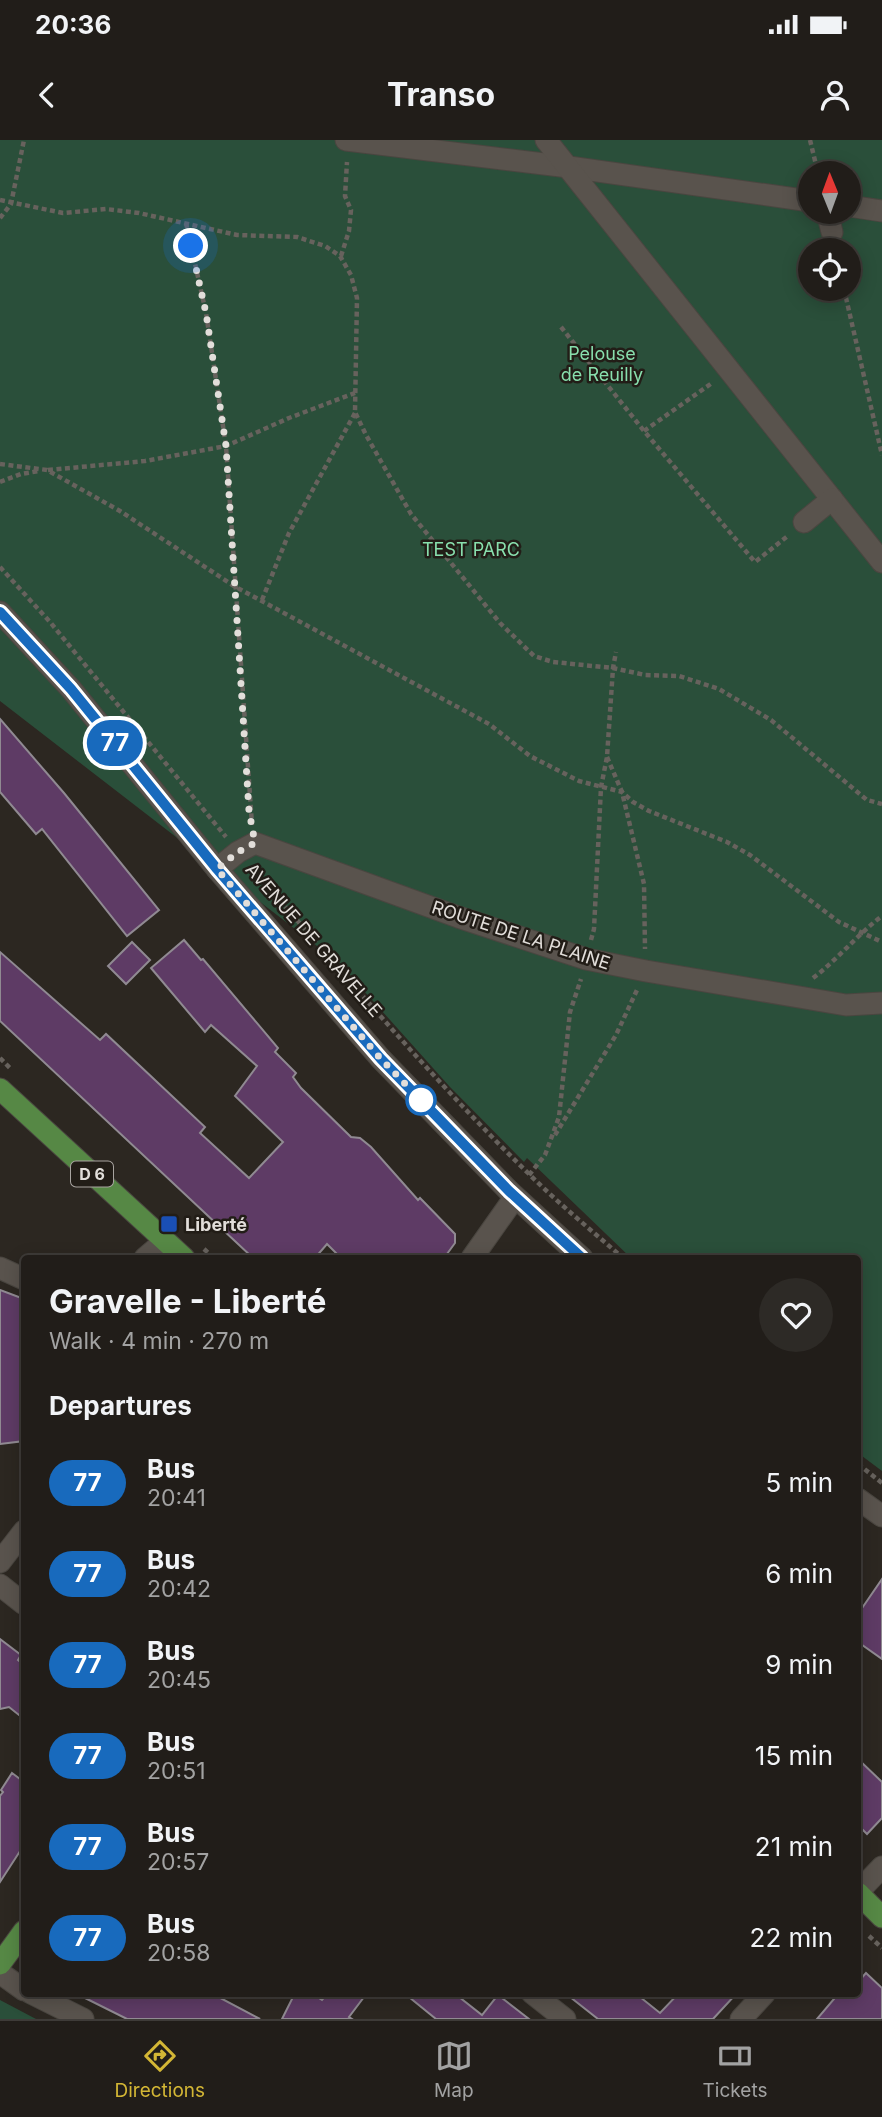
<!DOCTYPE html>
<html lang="en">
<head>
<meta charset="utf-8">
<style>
  :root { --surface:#211d19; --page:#2d2a26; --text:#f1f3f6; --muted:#a2a2a2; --line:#3e3b38; --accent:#d3b635 }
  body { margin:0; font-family:Inter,sans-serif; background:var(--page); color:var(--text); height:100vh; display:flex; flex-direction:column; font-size:26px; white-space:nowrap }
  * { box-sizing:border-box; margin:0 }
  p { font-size:23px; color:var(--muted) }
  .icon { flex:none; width:38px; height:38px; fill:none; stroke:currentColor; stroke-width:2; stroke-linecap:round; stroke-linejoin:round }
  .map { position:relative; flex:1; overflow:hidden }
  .panel { position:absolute; left:21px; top:1115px; width:840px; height:742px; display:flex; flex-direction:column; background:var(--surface); border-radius:7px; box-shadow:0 4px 18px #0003,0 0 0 2px var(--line) }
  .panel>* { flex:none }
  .badge { padding:0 14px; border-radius:23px; font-size:24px; line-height:46px }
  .needle { width:46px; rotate:359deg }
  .buttons { position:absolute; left:798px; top:21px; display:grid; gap:14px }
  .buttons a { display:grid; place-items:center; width:63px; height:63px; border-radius:50%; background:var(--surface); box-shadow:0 4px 18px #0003,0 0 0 2px var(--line); font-size:35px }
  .you { position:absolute; width:35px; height:35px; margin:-18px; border:5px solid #fff; border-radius:50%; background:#1a73e8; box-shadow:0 0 0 10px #1a73e833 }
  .map>.badge { position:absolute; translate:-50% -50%; box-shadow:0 0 0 4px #fff }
  h2 { padding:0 28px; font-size:26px; line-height:63px }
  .round { display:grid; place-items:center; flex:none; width:74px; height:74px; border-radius:37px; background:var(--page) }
  .head { display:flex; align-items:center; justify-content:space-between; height:119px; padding:0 28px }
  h1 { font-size:33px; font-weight:700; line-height:52px }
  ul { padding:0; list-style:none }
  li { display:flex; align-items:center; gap:21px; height:91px; padding:0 28px }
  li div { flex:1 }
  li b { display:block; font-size:26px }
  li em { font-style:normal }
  li .badge { min-width:77px; font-weight:700; text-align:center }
  .status { display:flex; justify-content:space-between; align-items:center; height:49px; padding:0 35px; background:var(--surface); direction:ltr }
  .status svg { height:19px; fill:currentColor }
  header { display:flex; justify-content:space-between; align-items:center; height:91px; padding:0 28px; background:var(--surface); font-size:32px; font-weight:700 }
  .tabs { display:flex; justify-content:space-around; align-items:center; height:98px; border-top:2px solid var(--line); background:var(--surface); font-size:19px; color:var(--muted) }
  .tabs a { display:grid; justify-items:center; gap:4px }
  .tabs .on { color:var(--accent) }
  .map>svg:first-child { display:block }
  .green { fill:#2a4f3a; fill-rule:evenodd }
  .building { fill:#5e3b65; stroke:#908a92; stroke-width:2 }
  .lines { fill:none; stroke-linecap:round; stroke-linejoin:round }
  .minor-casing { stroke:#4a4640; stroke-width:23 }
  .major-casing { stroke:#4a4640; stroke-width:23 }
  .path { stroke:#67625d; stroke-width:4.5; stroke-dasharray:5 3.5; stroke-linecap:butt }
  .minor { stroke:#59534d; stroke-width:21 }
  .major { stroke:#568845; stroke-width:21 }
  .line-casing { stroke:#fff; stroke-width:16 }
  .line { stroke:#186abd; stroke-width:10 }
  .walk { stroke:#e2deda; stroke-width:7; stroke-dasharray:0 12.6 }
  .stop-dot { fill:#fff; stroke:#186abd; stroke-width:3.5 }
  .transit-dot { fill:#1a4fb4; stroke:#221d17; stroke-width:2.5 }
  .labels { text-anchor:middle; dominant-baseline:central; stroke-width:5; stroke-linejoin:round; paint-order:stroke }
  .shield { fill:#221d17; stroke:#a8a4a0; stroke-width:2 }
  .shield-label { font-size:16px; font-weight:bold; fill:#e2deda }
  .park-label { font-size:18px; fill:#88dfad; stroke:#221d17 }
  .street-label { font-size:18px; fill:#e2deda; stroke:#221d17 }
  .poi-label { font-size:18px; font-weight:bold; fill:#e2deda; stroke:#221d17; text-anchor:start }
</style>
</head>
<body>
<div class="status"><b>20:36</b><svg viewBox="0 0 49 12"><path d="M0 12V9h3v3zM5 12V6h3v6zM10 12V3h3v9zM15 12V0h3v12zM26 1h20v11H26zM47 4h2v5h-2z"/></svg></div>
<header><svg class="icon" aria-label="back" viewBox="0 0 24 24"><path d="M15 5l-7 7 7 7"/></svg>Transo<svg class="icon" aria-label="person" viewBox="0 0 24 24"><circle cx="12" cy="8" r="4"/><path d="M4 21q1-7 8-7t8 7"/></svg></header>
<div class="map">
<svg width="882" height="1879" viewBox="0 0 882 1879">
  <rect width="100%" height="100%" fill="#2c2721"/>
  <g class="green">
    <path d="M0 0H882V1331L858 1313V1118H631L527 1018 524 1022 450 947 339 823 0 561ZM810 33H849V72H810ZM810 110H849V149H810Z"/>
    <polygon points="0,1860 36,1879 0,1879"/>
  </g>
  <g class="building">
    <polygon points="0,579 64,653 159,770 127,796 42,689 36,694 0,652"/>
    <polygon points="184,800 201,820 203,819 278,908 275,912 296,933 293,937 301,948 351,997 360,998 371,1007 418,1060 420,1058 455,1094 455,1103 444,1118 341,1118 327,1104 315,1118 253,1118 0,881 0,812 100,900 106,894 205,987 200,993 249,1038 283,1002 235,956 257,926 211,885 205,892 151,828"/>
    <polygon points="132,802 150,820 126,844 108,826"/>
    <polygon points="0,1150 24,1159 24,1301 0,1304"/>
    <polygon points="882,1439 882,1519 858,1502 858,1474"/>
    <polygon points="0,1499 21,1515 18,1520 24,1525 24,1579 9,1567 0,1569"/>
    <polygon points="858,1619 882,1642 882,1678 867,1694 858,1685"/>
    <polygon points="12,1633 24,1642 24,1705 0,1742 0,1656 3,1652 1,1650"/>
    <polygon points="866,1833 882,1848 882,1879 817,1879 839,1853 858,1853 858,1842"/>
    <polygon points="75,1853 211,1853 260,1879 127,1879"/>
    <polygon points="295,1853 311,1853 322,1860 328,1853 367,1853 349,1877 352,1879 282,1879"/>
    <polygon points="404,1853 454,1853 482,1875 498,1855 529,1879 436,1879"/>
    <polygon points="565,1853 635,1853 660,1873 679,1853 737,1853 713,1879 598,1879"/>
  </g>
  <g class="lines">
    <defs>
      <g id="minor">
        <polyline points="346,0 569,27 810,61"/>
        <polyline points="546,0 882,422"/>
        <polyline points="849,66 882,71"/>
        <polyline points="827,72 832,92"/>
        <polyline points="804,382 832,359"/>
        <polyline points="0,472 71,549 217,729 381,919 509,1051 582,1118"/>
        <polyline points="217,729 238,712 255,703 458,777 586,819 646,831 846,865 882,863"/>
        <polyline points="145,1118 165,1101"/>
        <polyline points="472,1118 515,1057"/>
        <polyline points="0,1128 24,1139"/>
        <polyline points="858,1359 882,1376"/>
        <polyline points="0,1422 24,1391"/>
        <polyline points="0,1445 24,1464"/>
        <polyline points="858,1752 882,1727"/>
        <polyline points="0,1833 24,1850"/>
        <polyline points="31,1853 83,1879"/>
        <polyline points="532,1853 565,1879"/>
        <polyline points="741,1879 765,1853"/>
      </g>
      <g id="major">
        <polyline points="0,949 184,1118"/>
        <polyline points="858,1753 882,1777"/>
        <polyline points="0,1824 24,1791"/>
      </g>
    </defs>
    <use href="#minor" class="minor-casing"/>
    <use href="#major" class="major-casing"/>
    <g class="path">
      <polyline points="810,0 818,33"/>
      <polyline points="0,60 63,73 106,69 139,73 237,95 297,97 325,106 340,116 351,135 357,158 355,272 366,295 411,374 500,483 534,516 553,522 613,528 645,535 679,536 719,549 771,580 867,660 882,664"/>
      <polyline points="0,78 11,64 24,0"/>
      <polyline points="186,83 206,173 226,306 252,685"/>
      <polyline points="341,116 349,91 351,70 345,56 347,22"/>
      <polyline points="844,149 882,315"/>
      <polyline points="561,187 644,291 755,422 789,395"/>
      <polyline points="644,291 712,243"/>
      <polyline points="0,324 47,330 120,371 234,446 489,584 530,616 579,641 622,652 633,662 649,671 727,702 750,715 839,782 882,802"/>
      <polyline points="48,330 145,321 226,306 289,278 355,253"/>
      <polyline points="0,342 21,334 39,331"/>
      <polyline points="0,427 50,482 226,697"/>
      <polyline points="262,460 289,393 355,273"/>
      <polyline points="607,617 622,652 644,744 645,809"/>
      <path d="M252 728C342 832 430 937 528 1033 558 1063 591 1090 623 1118"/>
      <polyline points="591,800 594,789 601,647 607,617 613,528 616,512"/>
      <path d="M813 838C838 819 857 795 882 776"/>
      <polyline points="0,918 11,929"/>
      <polyline points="555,995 616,895 637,850"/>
      <polyline points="529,1035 545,1015 559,977 570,872 581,839"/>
      <polyline points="204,1109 214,1118"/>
      <polyline points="858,1324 882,1343"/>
      <polyline points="869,1796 882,1808"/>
    </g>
    <use href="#minor" class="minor"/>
    <use href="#major" class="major"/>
  </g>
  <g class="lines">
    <defs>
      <polyline id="line" points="0,472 71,549 217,729 381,919 509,1051 582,1118"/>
    </defs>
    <use href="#line" class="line-casing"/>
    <use href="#line" class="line"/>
    <polyline class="walk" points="191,106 206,173 226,306 249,671 255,703 238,712 217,729 381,919 421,960"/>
  </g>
  <circle class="stop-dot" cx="421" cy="960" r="14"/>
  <rect class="transit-dot" x="160" y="1075" width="18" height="18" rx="3.5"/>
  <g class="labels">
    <rect class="shield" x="71" y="1021.5" width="42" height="25" rx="5"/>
    <g class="shield-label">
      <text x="92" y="1034">D 6</text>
    </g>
    <g class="park-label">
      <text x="602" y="213">Pelouse<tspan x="602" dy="21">de Reuilly</tspan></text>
      <text x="471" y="409">TEST PARC</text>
    </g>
    <g class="street-label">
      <text transform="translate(521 795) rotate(18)">ROUTE DE LA PLAINE</text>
      <text transform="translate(314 800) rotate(49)">AVENUE DE GRAVELLE</text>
    </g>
    <g class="poi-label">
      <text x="185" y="1084">Liberté</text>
    </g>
  </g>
</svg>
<div class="buttons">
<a><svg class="needle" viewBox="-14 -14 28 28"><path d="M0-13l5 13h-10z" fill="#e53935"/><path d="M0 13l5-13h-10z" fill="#a2a2a2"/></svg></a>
<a><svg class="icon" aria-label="locate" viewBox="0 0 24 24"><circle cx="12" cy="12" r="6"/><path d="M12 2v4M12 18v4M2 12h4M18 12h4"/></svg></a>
</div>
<div class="you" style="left:191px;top:106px"></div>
<b class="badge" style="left:115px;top:603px;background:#186abd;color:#fff">77</b>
<section class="panel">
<div class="head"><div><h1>Gravelle - Liberté</h1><p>Walk · 4 min · 270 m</p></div><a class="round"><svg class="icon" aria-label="heart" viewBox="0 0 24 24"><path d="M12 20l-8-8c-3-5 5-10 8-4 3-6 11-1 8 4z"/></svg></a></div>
<h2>Departures</h2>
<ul>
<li><span class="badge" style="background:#186abd;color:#fff">77</span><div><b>Bus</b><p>20:41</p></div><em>5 min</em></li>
<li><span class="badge" style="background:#186abd;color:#fff">77</span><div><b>Bus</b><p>20:42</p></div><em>6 min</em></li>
<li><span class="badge" style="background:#186abd;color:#fff">77</span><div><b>Bus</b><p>20:45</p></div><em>9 min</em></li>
<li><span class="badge" style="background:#186abd;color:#fff">77</span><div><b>Bus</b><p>20:51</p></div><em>15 min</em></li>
<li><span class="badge" style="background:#186abd;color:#fff">77</span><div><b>Bus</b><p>20:57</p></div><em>21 min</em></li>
<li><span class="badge" style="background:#186abd;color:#fff">77</span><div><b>Bus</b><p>20:58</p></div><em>22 min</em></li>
</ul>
</section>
</div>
<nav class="tabs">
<a class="on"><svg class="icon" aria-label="directions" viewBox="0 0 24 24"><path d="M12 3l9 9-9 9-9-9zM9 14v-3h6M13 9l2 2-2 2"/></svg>Directions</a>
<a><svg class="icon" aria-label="map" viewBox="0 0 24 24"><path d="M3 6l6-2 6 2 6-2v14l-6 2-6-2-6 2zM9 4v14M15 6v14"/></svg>Map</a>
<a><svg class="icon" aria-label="tickets" viewBox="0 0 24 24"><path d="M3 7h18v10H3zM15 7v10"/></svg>Tickets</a>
</nav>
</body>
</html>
